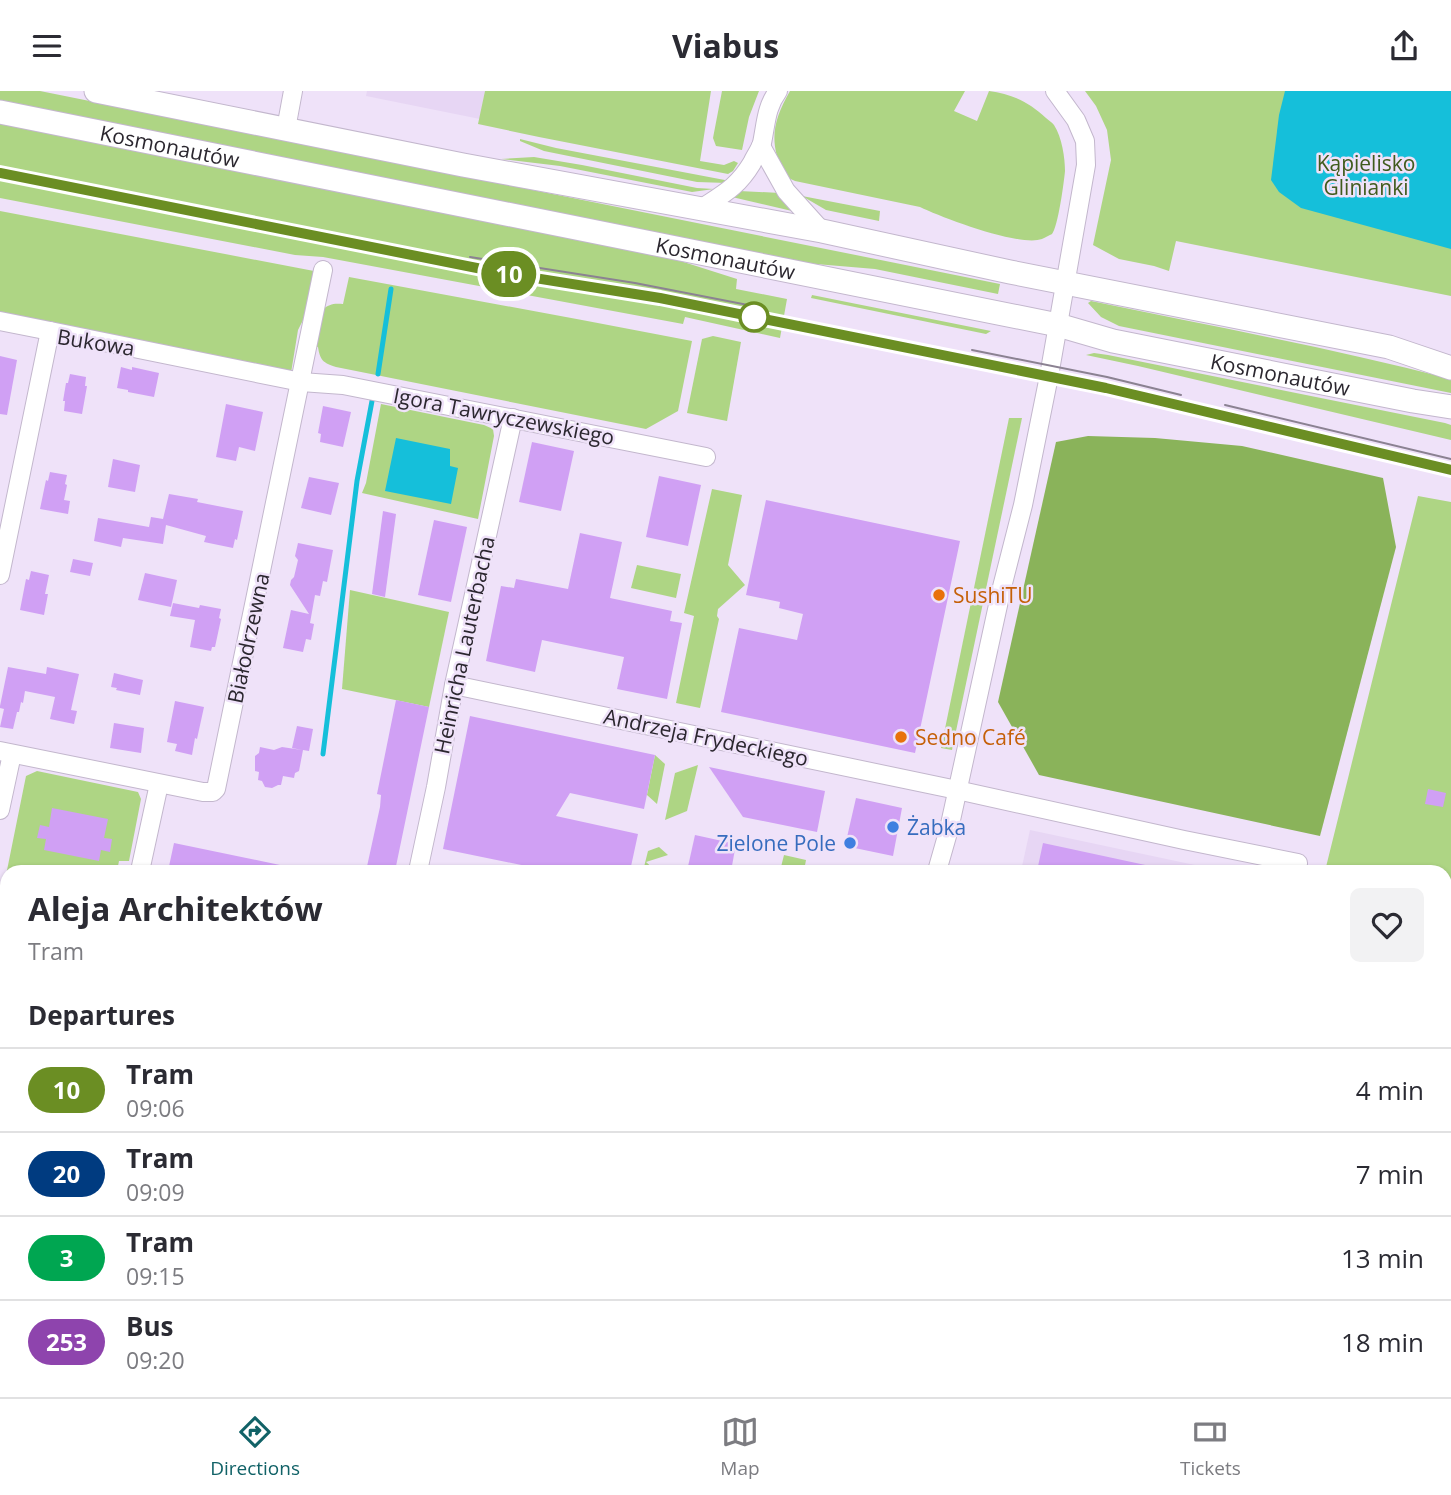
<!DOCTYPE html>
<html lang="en">
<head>
<meta charset="utf-8">
<style>
  :root { --surface:#fff; --page:#f2f2f3; --text:#2b2b33; --muted:#7c7c81; --line:#e1e1e2; --accent:#116267 }
  body { margin:0; font-family:"Open Sans",sans-serif; background:var(--page); color:var(--text); height:100vh; display:flex; flex-direction:column; font-size:26px; white-space:nowrap }
  * { box-sizing:border-box; margin:0 }
  p { font-size:23px; color:var(--muted) }
  .icon { flex:none; width:38px; height:38px; fill:none; stroke:currentColor; stroke-width:2; stroke-linecap:round; stroke-linejoin:round }
  .map { position:relative; flex:1; overflow:hidden }
  .details { position:absolute; left:0px; top:774px; width:1452px; height:534px; display:flex; flex-direction:column; background:var(--surface); border-radius:21px 21px 0 0; box-shadow:0 2px 5px #0004 }
  .details>* { flex:none }
  .badge { padding:0 14px; border-radius:23px; font-size:24px; line-height:46px }
  .map>.badge { position:absolute; translate:-50% -50%; box-shadow:0 0 0 4px #fff }
  h2 { padding:0 28px; font-size:26px; line-height:63px }
  .round { display:grid; place-items:center; flex:none; width:74px; height:74px; border-radius:10px; background:var(--page) }
  .summary { display:flex; align-items:center; justify-content:space-between; height:119px; padding:0 28px }
  h1 { font-size:33px; font-weight:700; line-height:52px }
  ul { padding:0; list-style:none }
  li { display:flex; align-items:center; gap:21px; height:84px; padding:0 28px; border-top:2px solid var(--line) }
  li div { flex:1 }
  li b { display:block; font-size:26px }
  li em { font-style:normal }
  li .badge { min-width:77px; font-weight:700; text-align:center }
  header { display:flex; justify-content:space-between; align-items:center; height:91px; padding:0 28px; background:var(--surface); font-size:32px; font-weight:700 }
  .tabs { display:flex; justify-content:space-around; align-items:center; height:98px; border-top:2px solid var(--line); background:var(--surface); font-size:19px; color:var(--muted) }
  .tabs a { display:grid; justify-items:center; gap:4px }
  .tabs .selected { color:var(--accent) }
  .map>svg:first-child { display:block }
  .built { fill:#e7d6f4 }
  .green { fill:#aed584 }
  .forest { fill:#8ab35a }
  .water { fill:#15bfda }
  .lines { fill:none; stroke-linecap:round; stroke-linejoin:round }
  .stream { stroke:#15bfda; stroke-width:5 }
  .building { fill:#d0a0f4 }
  .minor-casing { stroke:#c3b7cd; stroke-width:20 }
  .major-casing { stroke:#c3b7cd; stroke-width:25 }
  .minor { stroke:#fff; stroke-width:18 }
  .major { stroke:#fff; stroke-width:23 }
  .tram { stroke:#8b8292; stroke-width:2 }
  .line-casing { stroke:#fff; stroke-width:16 }
  .line { stroke:#6b8e23; stroke-width:10 }
  .stop-dot { fill:#fff; stroke:#6b8e23; stroke-width:3.5 }
  .food-dot { fill:#e8710a; stroke:#efe2f9; stroke-width:2.5 }
  .shop-dot { fill:#3f7fe0; stroke:#efe2f9; stroke-width:2.5 }
  .labels { text-anchor:middle; dominant-baseline:central; stroke-width:5; stroke-linejoin:round; paint-order:stroke }
  .street-label { font-size:21px; fill:#2b272f; stroke:#efe2f9 }
  .park-label { font-size:21px; fill:#405b1d; stroke:#efe2f9 }
  .food-label { font-size:21px; fill:#c56008; stroke:#efe2f9; text-anchor:start }
  .shop-label { font-size:21px; fill:#366cbe; stroke:#efe2f9; text-anchor:start }
</style>
</head>
<body>
<header><svg class="icon" aria-label="menu" viewBox="0 0 24 24"><path d="M4 6h16M4 12h16M4 18h16"/></svg>Viabus<svg class="icon" aria-label="share" viewBox="0 0 24 24"><path d="M12 15V3M7 8l5-5 5 5M5 13v7h14v-7"/></svg></header>
<div class="map">
<svg width="1451" height="1306" viewBox="0 0 1451 1306">
  <rect width="100%" height="100%" fill="#efe2f9"/>
  <g class="built">
    <polygon points="367,0 485,0 480,28 366,5"/>
    <polygon points="1030,739 1223,780 1021,780"/>
  </g>
  <g class="green">
    <polygon points="0,0 40,0 1000,193 998,203 875,178 804,172 0,11"/>
    <polygon points="485,0 711,0 700,70 724,74 734,70 738,72 733,80 728,83 539,46 478,33"/>
    <polygon points="722,0 759,0 749,26 742,59 716,55 713,47"/>
    <path d="M790 0H965L954 20 977 30 989 0C1012 3 1029 11 1046 27 1048 29 1052 31 1054 34 1062 46 1065 67 1065 80 1064 91 1058 136 1052 143 1050 144 1044 147 1042 148 1019 156 943 127 920 116L795 90 784 85C769 50 772 32 790 0Z"/>
    <polygon points="1085,0 1451,0 1451,205 1176,150 1169,180 1154,175 1119,168 1093,154 1111,69 1107,39 1096,15"/>
    <polygon points="0,32 671,167 737,188 736,198 787,208 780,247 685,226 683,233 323,166 295,164 0,107"/>
    <polygon points="520,48 556,57 730,90 727,92 697,91 544,60 520,50"/>
    <polygon points="534,66 582,74 697,97 714,98 692,101 560,75 501,68"/>
    <polygon points="739,100 780,102 792,120 732,106"/>
    <polygon points="802,105 880,120 879,130 826,119"/>
    <polygon points="0,120 314,180 305,225 298,239 291,282 0,222"/>
    <path d="M349 186 582 229 692 250 678 320 646 338 336 276C323 272 320 269 318 256L314 255 322 219C329 213 334 212 343 213Z"/>
    <polygon points="812,204 991,240 986,243 811,207"/>
    <path d="M1091 210C1211 235 1332 257 1451 288V302L1119 235 1101 226 1088 212Z"/>
    <polygon points="713,245 741,251 727,330 687,322 702,248"/>
    <polygon points="1094,262 1108,264 1445,332 1451,334 1451,349 1138,275 1086,264"/>
    <polygon points="381,313 484,334 493,338 494,345 478,428 362,402 366,392"/>
    <polygon points="1009,327 1022,327 952,659 941,657"/>
    <polygon points="712,398 742,404 728,474 745,494 718,518 717,525 719,528 700,617 676,612 694,525 684,522"/>
    <polygon points="1418,405 1451,411 1451,1306 1154,1306 1155,1300 1446,1300 1446,780 1325,780"/>
    <polygon points="637,474 681,483 676,507 631,497"/>
    <polygon points="350,499 449,521 429,616 342,598"/>
    <polygon points="655,664 665,673 657,713 647,704"/>
    <polygon points="698,674 687,720 665,729 675,682"/>
    <polygon points="37,680 138,701 141,708 129,770 119,770 117,780 7,780 7,879 0,917 0,814 26,685"/>
    <polygon points="659,756 668,764 646,771 656,780 643,780 648,760"/>
    <polygon points="784,764 806,769 804,780 780,780"/>
    <polygon points="0,977 7,979 7,1009 0,1007"/>
    <polygon points="0,1084 7,1086 7,1300 13,1300 12,1306 0,1306"/>
    <polygon points="329,1300 542,1300 540,1306 358,1306"/>
  </g>
  <g class="forest">
    <polygon points="1088,345 1155,347 1242,355 1383,387 1396,456 1320,745 1039,684 998,611 1056,351"/>
    <polygon points="918,1300 1141,1300 1134,1306 917,1306"/>
  </g>
  <g class="water">
    <polygon points="1285,0 1451,0 1451,158 1301,117 1279,101 1271,89 1279,24"/>
    <polygon points="396,347 450,358 450,375 458,377 451,413 385,400"/>
    <polygon points="7,879 7,979 0,977 0,917"/>
  </g>
  <g class="lines">
    <g class="stream">
      <polyline points="378,283 391,198"/>
      <polyline points="323,663 357,390 372,310"/>
    </g>
  </g>
  <g class="building">
    <polygon points="0,265 17,269 7,324 0,323"/>
    <polygon points="121,276 132,279 132,276 159,282 154,306 128,301 128,299 117,297"/>
    <polygon points="70,283 86,286 85,295 87,295 82,323 64,320 65,310 63,310 66,292 68,292"/>
    <polygon points="226,313 263,321 255,360 239,356 236,370 216,366"/>
    <polygon points="323,315 351,321 343,356 320,351 321,343 318,342"/>
    <polygon points="532,351 574,360 561,420 519,411"/>
    <polygon points="113,368 140,374 135,401 108,396"/>
    <polygon points="50,381 67,384 65,393 67,394 64,409 70,410 68,423 40,418 46,389 48,390"/>
    <polygon points="659,385 701,394 688,455 646,446"/>
    <polygon points="309,386 339,392 331,424 301,417"/>
    <polygon points="169,403 198,408 197,411 243,420 237,449 235,448 233,457 204,451 206,445 166,434 163,453 123,447 121,456 94,450 98,427 149,436 151,426 163,428"/>
    <polygon points="766,409 960,450 915,662 721,621 739,537 797,549 803,523 779,517 780,511 746,504"/>
    <polygon points="383,420 396,423 385,506 372,503"/>
    <polygon points="434,429 467,436 451,511 418,504"/>
    <polygon points="580,442 622,451 610,507 672,520 670,530 682,532 667,608 617,598 624,566 542,549 535,581 486,570 501,495 514,497 516,488 568,498"/>
    <polygon points="298,452 333,459 327,491 323,490 320,505 315,504 310,532 314,533 311,549 306,548 303,561 283,557 291,519 309,523 290,494 291,489 294,486 298,469 295,465"/>
    <polygon points="73,468 93,472 90,485 70,481"/>
    <polygon points="31,480 49,484 45,503 48,503 44,524 20,519 26,488 29,489"/>
    <polygon points="145,482 177,489 171,516 138,509"/>
    <polygon points="173,512 199,517 200,514 221,518 219,527 221,528 215,556 212,556 211,560 190,556 195,529 170,525"/>
    <polygon points="8,576 46,583 47,576 79,583 71,619 77,620 74,633 50,628 55,606 25,600 23,612 21,611 19,621 17,621 13,638 0,636 4,618 0,617 0,615"/>
    <polygon points="114,582 143,589 140,604 116,599 117,597 111,596"/>
    <polygon points="396,609 429,616 395,780 366,780 380,716 381,704 377,703"/>
    <polygon points="175,610 204,616 197,648 195,647 192,664 175,660 177,653 167,651"/>
    <polygon points="470,625 655,664 644,718 570,702 556,725 638,743 630,780 551,780 443,758"/>
    <polygon points="114,632 144,637 141,662 110,657"/>
    <polygon points="297,635 313,638 309,660 303,659 299,680 295,682 294,687 283,685 281,694 278,694 272,697 265,696 262,690 258,689 259,681 255,680 255,665 259,662 260,656 274,659 282,656 302,659 292,657"/>
    <polygon points="709,676 825,700 817,741 743,726"/>
    <polygon points="1428,698 1446,702 1443,716 1425,713"/>
    <polygon points="856,707 902,717 893,765 845,755"/>
    <polygon points="52,717 108,728 104,747 112,748 110,761 101,759 99,770 44,759 46,748 37,747 40,734 49,736"/>
    <polygon points="695,744 736,753 731,780 687,780"/>
    <polygon points="174,752 280,774 280,780 168,780"/>
    <polygon points="1043,752 1150,775 1150,780 1037,780"/>
  </g>
  <g class="lines">
    <defs>
      <g id="minor">
        <polyline points="286,38 293,0"/>
        <polyline points="761,55 786,100 822,140"/>
        <path d="M699 119C723 103 737 97 752 72 755 65 760 59 762 52 766 33 766 16 778 0"/>
        <polyline points="0,230 50,240"/>
        <polyline points="0,484 50,240 301,291 343,294 706,366"/>
        <polyline points="454,594 957,699 1184,749 1298,772"/>
        <polyline points="0,660 203,701 213,701 216,698 323,179"/>
        <polyline points="0,719 12,663"/>
        <polyline points="140,780 159,693"/>
        <polyline points="418,780 436,696 454,594 513,327"/>
        <polyline points="937,780 949,738 1002,496 1023,414 1049,285 1086,74 1085,50 1076,29 1055,0"/>
        <polyline points="0,1036 7,1037"/>
        <polyline points="259,1300 262,1301"/>
        <polyline points="31,1306 32,1300"/>
      </g>
      <g id="major">
        <polyline points="96,0 463,74 822,140 1010,181 1389,256 1451,277"/>
        <path id="s1" d="M0 21 1058 234 1113 250 1413 310 1451 316"/>
      </g>
    </defs>
    <use href="#minor" class="minor-casing"/>
    <use href="#major" class="major-casing"/>
    <use href="#minor" class="minor"/>
    <use href="#major" class="major"/>
    <g class="tram">
      <polyline points="0,82 497,181 660,207 1106,297 1451,379"/>
      <polyline points="470,166 635,192 753,215"/>
      <polyline points="972,259 1107,286 1181,304"/>
      <polyline points="1225,314 1451,368"/>
    </g>
  </g>
  <g class="lines">
    <defs>
      <polyline id="line" points="0,82 497,181 660,207 1106,297 1451,379"/>
    </defs>
    <use href="#line" class="line-casing"/>
    <use href="#line" class="line"/>
  </g>
  <circle class="stop-dot" cx="754" cy="226" r="14"/>
  <g class="food-dot">
    <circle cx="939" cy="504" r="7"/>
    <circle cx="901" cy="646" r="7"/>
  </g>
  <g class="shop-dot">
    <circle cx="893" cy="736" r="7"/>
    <circle cx="850" cy="752" r="7"/>
  </g>
  <g class="labels">
    <g class="street-label">
      <text stroke="none"><textPath href="#s1" startOffset="173">Kosmonautów</textPath></text>
      <text stroke="none"><textPath href="#s1" startOffset="740">Kosmonautów</textPath></text>
      <text transform="translate(96 251) rotate(9)">Bukowa</text>
      <text stroke="none"><textPath href="#s1" startOffset="1307">Kosmonautów</textPath></text>
      <text transform="translate(504 325) rotate(11)">Igora Tawryczewskiego</text>
      <text transform="translate(248 547) rotate(-78)">Białodrzewna</text>
      <text transform="translate(464 554) rotate(-78)">Heinricha Lauterbacha</text>
      <text transform="translate(706 646) rotate(12)">Andrzeja Frydeckiego</text>
    </g>
    <g class="park-label">
      <text x="1366" y="72">Kąpielisko<tspan x="1366" dy="24">Glinianki</tspan></text>
    </g>
    <g class="food-label">
      <text x="953" y="504">SushiTU</text>
      <text x="915" y="646">Sedno Café</text>
    </g>
    <g class="shop-label">
      <text x="907" y="736">Żabka</text>
      <text x="836" y="752" text-anchor="end">Zielone Pole</text>
    </g>
  </g>
</svg>
<b class="badge" style="left:509px;top:183px;background:#6b8e23;color:#fff">10</b>
<section class="details">
<div class="summary"><div><h1>Aleja Architektów</h1><p>Tram</p></div><a class="round"><svg class="icon" aria-label="heart" viewBox="0 0 24 24"><path d="M12 20l-8-8c-3-5 5-10 8-4 3-6 11-1 8 4z"/></svg></a></div>
<h2>Departures</h2>
<ul>
<li><span class="badge" style="background:#6b8e23;color:#fff">10</span><div><b>Tram</b><p>09:06</p></div><em>4 min</em></li>
<li><span class="badge" style="background:#003b80;color:#fff">20</span><div><b>Tram</b><p>09:09</p></div><em>7 min</em></li>
<li><span class="badge" style="background:#00a651;color:#fff">3</span><div><b>Tram</b><p>09:15</p></div><em>13 min</em></li>
<li><span class="badge" style="background:#8e44ad;color:#fff">253</span><div><b>Bus</b><p>09:20</p></div><em>18 min</em></li>
</ul>
</section>
</div>
<nav class="tabs">
<a class="selected"><svg class="icon" aria-label="directions" viewBox="0 0 24 24"><path d="M12 3l9 9-9 9-9-9zM9 14v-3h6M13 9l2 2-2 2"/></svg>Directions</a>
<a><svg class="icon" aria-label="map" viewBox="0 0 24 24"><path d="M3 6l6-2 6 2 6-2v14l-6 2-6-2-6 2zM9 4v14M15 6v14"/></svg>Map</a>
<a><svg class="icon" aria-label="tickets" viewBox="0 0 24 24"><path d="M3 7h18v10H3zM15 7v10"/></svg>Tickets</a>
</nav>
</body>
</html>
